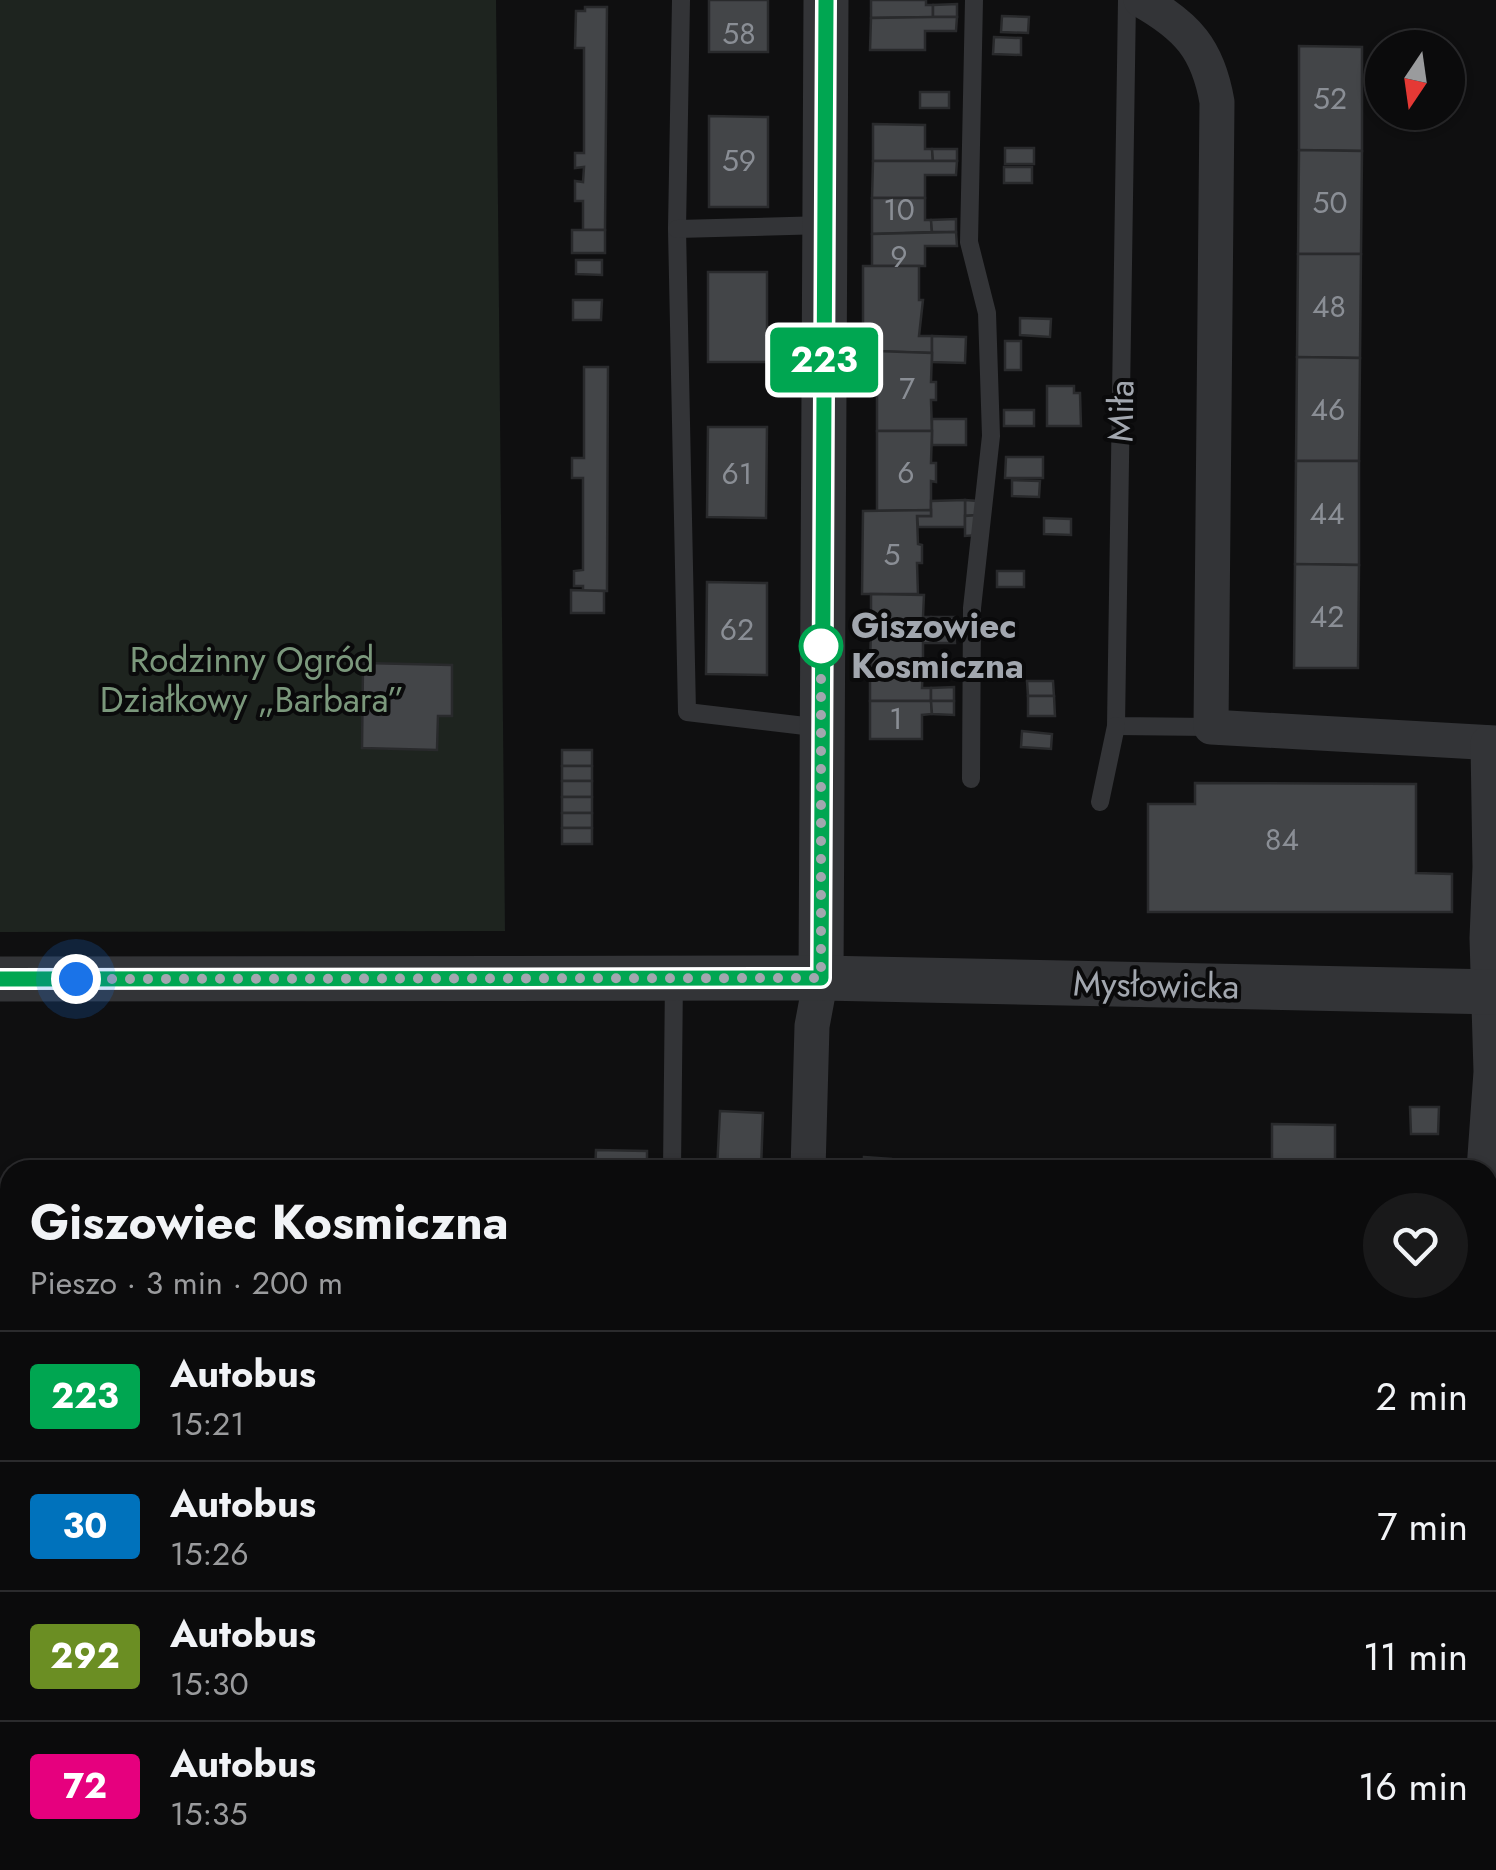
<!DOCTYPE html>
<html lang="pl">
<head>
<meta charset="utf-8">
<style>
  :root { --surface:#0b0b0c; --page:#19191a; --text:#f1f3f6; --muted:#9a9b9d; --line:#2b2b2d }
  body { margin:0; font-family:Jost,sans-serif; background:var(--page); color:var(--text); height:100vh; display:flex; flex-direction:column; font-size:38px; white-space:nowrap }
  * { box-sizing:border-box; margin:0 }
  p { font-size:32px; color:var(--muted) }
  .icon { flex:none; width:55px; height:55px; fill:none; stroke:currentColor; stroke-width:2; stroke-linecap:round; stroke-linejoin:round }
  .map { position:relative; flex:1; overflow:hidden }
  .sheet { position:absolute; left:0px; top:1160px; width:1498px; height:710px; display:flex; flex-direction:column; background:var(--surface); border-radius:30px 30px 0 0; box-shadow:0 2px 8px #0004,0 0 0 2px var(--line) }
  .sheet>* { flex:none }
  .badge { padding:0 20px; border-radius:8px; font-size:35px; line-height:65px }
  .needle { width:65px; rotate:193deg }
  .buttons { position:absolute; left:1365px; top:30px; display:grid; gap:20px }
  .buttons a { display:grid; place-items:center; width:100px; height:100px; border-radius:50%; background:var(--surface); box-shadow:0 2px 8px #0004,0 0 0 2px var(--line); font-size:50px }
  .you { position:absolute; width:50px; height:50px; margin:-25px; border:8px solid #fff; border-radius:50%; background:#1a73e8; box-shadow:0 0 0 15px #1a73e833 }
  .map>.badge { position:absolute; translate:-50% -50%; box-shadow:0 0 0 5px #fff }
  .round { display:grid; place-items:center; flex:none; width:105px; height:105px; border-radius:52px; background:var(--page) }
  .summary { display:flex; align-items:center; justify-content:space-between; height:170px; padding:0 30px }
  h1 { font-size:48px; font-weight:700; line-height:75px }
  ul { padding:0; list-style:none }
  li { display:flex; align-items:center; gap:30px; height:130px; padding:0 30px; border-top:2px solid var(--line) }
  li div { flex:1 }
  li b { display:block; font-size:38px }
  li em { font-style:normal }
  li .badge { min-width:110px; font-weight:700; text-align:center }
  .map>svg:first-child { display:block }
  .green { fill:#1e241f }
  .building { fill:#434548; stroke:#292a2c; stroke-width:2.5 }
  .lines { fill:none; stroke-linecap:round; stroke-linejoin:round }
  .service { stroke:#333437; stroke-width:18 }
  .minor { stroke:#333437; stroke-width:35 }
  .tertiary { stroke:#333437; stroke-width:45 }
  .motorway { stroke:#5d6065; stroke-width:55 }
  .line-casing { stroke:#fff; stroke-width:22 }
  .line { stroke:#00a651; stroke-width:15 }
  .walk { stroke:#a2a7af; stroke-width:10; stroke-dasharray:0 18 }
  .stop-dot { fill:#fff; stroke:#00a651; stroke-width:5 }
  .labels { text-anchor:middle; dominant-baseline:central; stroke-width:8; stroke-linejoin:round; paint-order:stroke }
  .number-label { font-size:30px; fill:#8a8e95 }
  .street-label { font-size:35px; fill:#a2a7af; stroke:#0a0a0b }
  .stop-label { font-size:35px; font-weight:bold; fill:#a2a7af; stroke:#0a0a0b; text-anchor:start }
  .park-label { font-size:35px; fill:#7b987c; stroke:#0a0a0b }
</style>
</head>
<body>
<div class="map">
<svg width="1496" height="1870" viewBox="0 0 1496 1870">
  <rect width="100%" height="100%" fill="#0f0f10"/>
  <g class="green">
    <polygon points="0,0 496,0 505,931 0,932"/>
    <polygon points="0,1697 10,1705 10,1777 0,1769"/>
    <polygon points="111,1860 201,1860 213,1870 123,1870"/>
    <polygon points="761,1860 1485,1860 1492,1870 761,1870"/>
  </g>
  <g class="building">
    <rect x="709" y="0" width="59" height="52"/>
    <polygon points="871,0 926,0 926,5 933,5 933,17 871,18"/>
    <polygon points="957,4 957,17 933,17 933,5"/>
    <polygon points="585,7 607,7 605,230 583,230 583,201 575,201 575,181 583,182 584,167 575,168 575,153 584,153 584,48 575,48 576,11 585,11"/>
    <polygon points="1002,16 1029,17 1028,33 1001,32"/>
    <polygon points="933,17 957,17 956,31 925,31 925,50 870,50 871,18"/>
    <polygon points="994,37 1021,38 1021,55 993,54"/>
    <polygon points="1299,46 1362,47 1362,151 1299,150"/>
    <rect x="920" y="92" width="29" height="16"/>
    <polygon points="709,116 768,117 768,207 709,207"/>
    <polygon points="873,124 925,125 925,149 932,149 933,161 873,161"/>
    <rect x="1005" y="148" width="29" height="16"/>
    <polygon points="932,149 957,149 957,161 933,161"/>
    <polygon points="1299,150 1362,151 1361,254 1298,254"/>
    <polygon points="873,161 957,161 956,175 925,175 925,198 872,198"/>
    <rect x="1004" y="167" width="28" height="16"/>
    <polygon points="872,198 925,198 925,220 931,220 932,232 872,234"/>
    <polygon points="956,219 956,232 932,232 931,220"/>
    <rect x="572" y="230" width="33" height="23"/>
    <polygon points="956,232 957,246 925,246 925,266 872,266 872,234"/>
    <polygon points="1298,254 1361,254 1360,358 1297,357"/>
    <polygon points="576,260 602,260 602,275 576,274"/>
    <polygon points="863,266 919,266 919,300 923,300 919,336 932,336 932,353 863,351"/>
    <rect x="708" y="272" width="59" height="90"/>
    <polygon points="573,300 602,300 601,320 573,320"/>
    <polygon points="1020,318 1051,319 1050,337 1020,335"/>
    <polygon points="932,336 966,337 965,363 932,362"/>
    <rect x="1005" y="341" width="16" height="29"/>
    <polygon points="877,351 932,353 931,382 936,382 936,400 931,400 932,431 877,431"/>
    <polygon points="1297,357 1360,358 1359,461 1296,461"/>
    <polygon points="584,367 608,367 607,591 583,591 583,586 574,586 574,571 583,570 583,478 572,478 572,458 584,458"/>
    <polygon points="1047,386 1074,386 1074,393 1080,393 1081,426 1047,426"/>
    <rect x="1004" y="410" width="30" height="16"/>
    <rect x="932" y="419" width="34" height="26"/>
    <polygon points="708,427 767,427 766,518 707,517"/>
    <polygon points="877,431 932,431 931,463 936,463 936,482 931,481 931,510 877,511"/>
    <polygon points="1006,457 1043,457 1043,478 1005,478"/>
    <polygon points="1296,461 1359,461 1359,565 1295,564"/>
    <polygon points="1012,480 1040,481 1039,497 1012,496"/>
    <polygon points="965,500 978,501 978,515 965,516"/>
    <polygon points="965,500 965,527 918,527 917,516 931,516 931,501"/>
    <polygon points="931,510 931,516 917,516 918,544 922,545 922,563 917,563 918,594 862,594 863,511"/>
    <polygon points="978,515 978,535 965,536 965,516"/>
    <polygon points="1044,518 1071,519 1071,535 1044,534"/>
    <polygon points="1295,564 1359,565 1358,668 1294,668"/>
    <rect x="997" y="571" width="27" height="16"/>
    <polygon points="707,582 767,583 767,675 706,674"/>
    <polygon points="571,590 604,591 604,613 571,613"/>
    <polygon points="871,594 924,595 923,617 931,617 931,630 871,630"/>
    <polygon points="931,617 955,617 954,631 931,630"/>
    <polygon points="871,630 954,631 955,643 923,643 923,665 870,665"/>
    <polygon points="363,663 452,665 452,716 438,716 437,750 362,748"/>
    <polygon points="870,665 923,665 922,688 931,688 931,701 870,701"/>
    <polygon points="1027,681 1053,681 1054,696 1028,696"/>
    <polygon points="954,687 954,701 931,701 931,688"/>
    <polygon points="1028,696 1054,696 1055,716 1028,716"/>
    <polygon points="870,701 931,701 932,714 922,715 922,739 870,739"/>
    <polygon points="931,701 954,701 954,715 932,714"/>
    <polygon points="1022,731 1052,734 1051,749 1021,747"/>
    <rect x="562" y="750" width="30" height="16"/>
    <rect x="562" y="766" width="30" height="15"/>
    <rect x="562" y="781" width="30" height="16"/>
    <polygon points="1195,783 1416,784 1416,873 1452,874 1452,912 1148,912 1148,804 1195,804"/>
    <rect x="562" y="797" width="30" height="16"/>
    <rect x="562" y="813" width="30" height="15"/>
    <rect x="562" y="828" width="30" height="16"/>
    <polygon points="1410,1107 1439,1107 1438,1134 1411,1134"/>
    <polygon points="720,1111 763,1113 761,1170 717,1170"/>
    <polygon points="1272,1124 1335,1125 1335,1170 1272,1170"/>
    <polygon points="596,1150 647,1151 647,1170 595,1170"/>
    <polygon points="864,1157 891,1159 891,1170 864,1170"/>
    <polygon points="1014,1860 1037,1860 1035,1870 1012,1869"/>
    <polygon points="1162,1860 1188,1860 1186,1869 1162,1863"/>
    <polygon points="1188,1860 1206,1860 1204,1870 1186,1869"/>
  </g>
  <g class="lines">
    <g class="service">
      <polyline points="681,0 677,229 687,712 822,728"/>
      <polyline points="1127,0 1116,726 1211,727"/>
      <polyline points="677,229 826,225"/>
      <polyline points="971,779 972,608 991,436 987,313 969,242 974,0"/>
      <polyline points="1100,802 1116,726"/>
      <polyline points="672,1170 674,978"/>
      <polyline points="1488,1841 1496,1841"/>
    </g>
    <g class="minor">
      <path d="M1141 0C1187 26 1208 49 1217 102L1211 727 1496 743"/>
      <polyline points="808,1170 812,1026 821,978"/>
      <polyline points="1484,1170 1491,1072 1487,938 1490,867 1488,743"/>
      <polyline points="1488,1212 1496,1212"/>
    </g>
    <g class="tertiary">
      <polyline points="821,978 826,0"/>
      <polyline points="0,979 821,978 1496,992"/>
    </g>
    <g class="motorway">
      <polyline points="0,1666 10,1674"/>
      <polyline points="0,1799 10,1807"/>
      <polyline points="74,1860 86,1870"/>
      <polyline points="237,1860 249,1870"/>
    </g>
  </g>
  <g class="lines">
    <defs>
      <polyline id="line" points="0,979 821,978 826,0"/>
    </defs>
    <use href="#line" class="line-casing"/>
    <use href="#line" class="line"/>
    <polyline class="walk" points="76,979 821,978 821,646"/>
  </g>
  <circle class="stop-dot" cx="821" cy="646" r="20"/>
  <g class="labels">
    <g class="number-label">
      <text x="739" y="33">58</text>
      <text x="1330" y="98">52</text>
      <text x="739" y="160">59</text>
      <text x="1330" y="202">50</text>
      <text x="899" y="209">10</text>
      <text x="899" y="256">9</text>
      <text x="1329" y="306">48</text>
      <text x="907" y="388">7</text>
      <text x="1328" y="409">46</text>
      <text x="906" y="472">6</text>
      <text x="737" y="473">61</text>
      <text x="1327" y="513">44</text>
      <text x="892" y="554">5</text>
      <text x="1327" y="616">42</text>
      <text x="737" y="629">62</text>
      <text x="896" y="718">1</text>
      <text x="1282" y="839">84</text>
    </g>
    <g class="street-label">
      <text transform="translate(1121 411) rotate(-89)">Miła</text>
      <text transform="translate(1156 985) rotate(1)">Mysłowicka</text>
    </g>
    <g class="stop-label">
      <text x="851" y="626">Giszowiec<tspan x="851" dy="40">Kosmiczna</tspan></text>
    </g>
    <g class="park-label">
      <text x="252" y="660">Rodzinny Ogród<tspan x="252" dy="40">Działkowy „Barbara”</tspan></text>
    </g>
  </g>
</svg>
<div class="buttons">
<a><svg class="needle" viewBox="-14 -14 28 28"><path d="M0-13l5 13h-10z" fill="#e53935"/><path d="M0 13l5-13h-10z" fill="#9a9b9d"/></svg></a>
</div>
<div class="you" style="left:76px;top:979px"></div>
<b class="badge" style="left:824px;top:360px;background:#00a651;color:#fff">223</b>
<section class="sheet">
<div class="summary"><div><h1>Giszowiec Kosmiczna</h1><p>Pieszo · 3 min · 200 m</p></div><a class="round"><svg class="icon" aria-label="heart" viewBox="0 0 24 24"><path d="M12 20l-8-8c-3-5 5-10 8-4 3-6 11-1 8 4z"/></svg></a></div>
<ul>
<li><span class="badge" style="background:#00a651;color:#fff">223</span><div><b>Autobus</b><p>15:21</p></div><em>2 min</em></li>
<li><span class="badge" style="background:#0072bc;color:#fff">30</span><div><b>Autobus</b><p>15:26</p></div><em>7 min</em></li>
<li><span class="badge" style="background:#6b8e23;color:#fff">292</span><div><b>Autobus</b><p>15:30</p></div><em>11 min</em></li>
<li><span class="badge" style="background:#e6007e;color:#fff">72</span><div><b>Autobus</b><p>15:35</p></div><em>16 min</em></li>
</ul>
</section>
</div>
</body>
</html>
